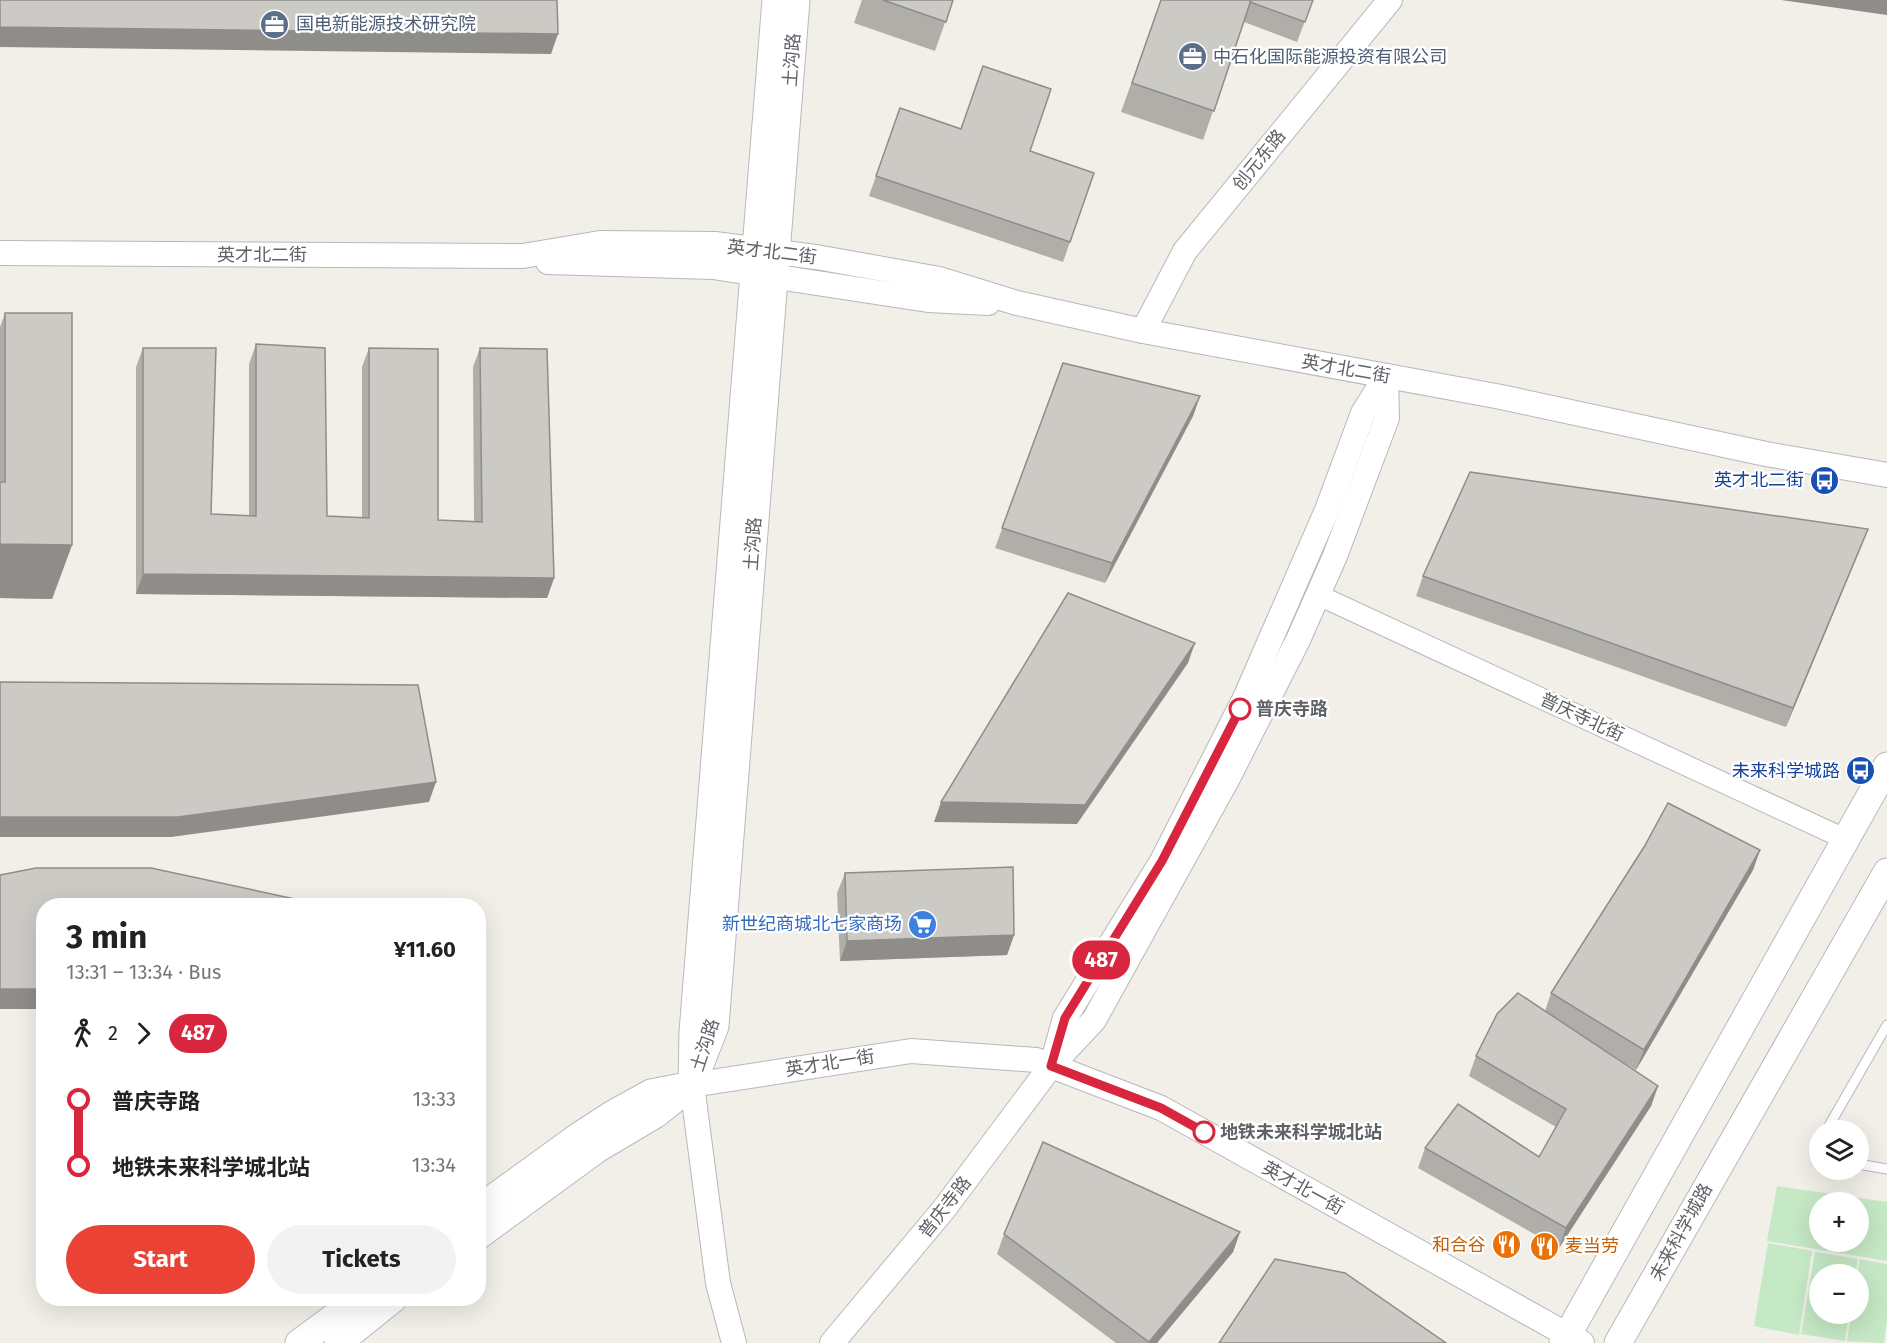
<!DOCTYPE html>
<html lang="en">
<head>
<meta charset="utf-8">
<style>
  :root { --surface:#fff; --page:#f2f2f2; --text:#222; --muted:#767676; --accent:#ea4335 }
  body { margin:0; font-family:"Fira Sans","Noto Sans SC",sans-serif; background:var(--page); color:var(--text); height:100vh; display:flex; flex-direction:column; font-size:22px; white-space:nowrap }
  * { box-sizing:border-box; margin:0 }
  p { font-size:20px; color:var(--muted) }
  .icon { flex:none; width:33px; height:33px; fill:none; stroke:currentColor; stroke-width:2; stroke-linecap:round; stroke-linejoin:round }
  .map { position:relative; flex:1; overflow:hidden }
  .details { position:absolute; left:36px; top:898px; width:450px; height:408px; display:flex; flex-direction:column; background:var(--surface); border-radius:24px; box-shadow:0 6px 24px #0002 }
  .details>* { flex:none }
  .badge { padding:0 12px; border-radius:20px; font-size:21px; line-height:39px }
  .tools { position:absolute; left:1809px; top:1120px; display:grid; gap:12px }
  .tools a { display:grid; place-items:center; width:60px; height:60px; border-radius:50%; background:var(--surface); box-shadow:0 6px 24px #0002; font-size:30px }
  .map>.badge { position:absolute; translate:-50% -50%; box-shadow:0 0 0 3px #fff }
  .legs { display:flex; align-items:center; gap:9px; height:66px; padding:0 30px; font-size:20px }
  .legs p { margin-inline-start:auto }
  .headline { display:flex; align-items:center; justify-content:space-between; height:102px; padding:0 30px }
  h1 { font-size:33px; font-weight:700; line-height:45px }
  .primary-button { display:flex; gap:12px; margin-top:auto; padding:12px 30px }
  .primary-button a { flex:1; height:69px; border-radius:36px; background:var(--accent); color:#fff; font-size:24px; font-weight:700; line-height:69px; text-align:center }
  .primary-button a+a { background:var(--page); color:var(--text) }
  ul { padding:0 30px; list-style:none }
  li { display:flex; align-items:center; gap:21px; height:66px; font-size:22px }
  li i { display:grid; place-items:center; width:9px; height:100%; margin:0 8px; background:currentColor }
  li i::after { content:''; width:15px; height:15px; margin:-8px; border:4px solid; border-radius:50%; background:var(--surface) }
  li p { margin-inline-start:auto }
  li:first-child i { background:linear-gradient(#0000 50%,currentColor 0) }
  li:last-child i { background:linear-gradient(currentColor 50%,#0000 0) }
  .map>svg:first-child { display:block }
  .green { fill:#c5e8c5; fill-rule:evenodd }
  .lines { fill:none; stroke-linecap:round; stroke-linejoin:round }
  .service-casing { stroke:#b5b8bc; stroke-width:11 }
  .minor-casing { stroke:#b5b8bc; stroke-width:22 }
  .tertiary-casing { stroke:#b5b8bc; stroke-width:26 }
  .secondary-casing { stroke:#b6babf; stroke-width:29 }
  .service { stroke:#fff; stroke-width:9 }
  .minor { stroke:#fff; stroke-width:20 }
  .tertiary { stroke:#fff; stroke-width:24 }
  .secondary { stroke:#fff; stroke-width:27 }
  .wall { fill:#afaea9 }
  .shaded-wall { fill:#8f8d8a }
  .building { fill:#cccac5; stroke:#8f8d8a; stroke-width:1.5 }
  .line-1-casing { stroke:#fff; stroke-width:14 }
  .line-1 { stroke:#d7263d; stroke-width:9 }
  .stop-1-dot { fill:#fff; stroke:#d7263d; stroke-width:3 }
  .labels { text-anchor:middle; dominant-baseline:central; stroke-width:4.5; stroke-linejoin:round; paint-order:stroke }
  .service-label { font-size:18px; fill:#4e5e75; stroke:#fff; text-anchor:start }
  .street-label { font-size:18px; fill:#5f6368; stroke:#fff }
  .transit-label { font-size:18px; fill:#164399; stroke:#fff; text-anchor:end }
  .stop-label { font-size:18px; font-weight:bold; fill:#5f6368; stroke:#fff; text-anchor:start }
  .shop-label { font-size:18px; fill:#366cbe; stroke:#fff; text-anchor:end }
  .food-label { font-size:18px; fill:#c56008; stroke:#fff; text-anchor:end }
</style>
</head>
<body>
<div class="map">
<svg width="1887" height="1343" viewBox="0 0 1887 1343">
  <rect width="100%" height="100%" fill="#f1efe8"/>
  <g class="green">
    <path d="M1777 1186 1887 1202V1261L1767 1241ZM1820 1203H1858V1242H1820Z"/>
    <polygon points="1768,1243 1812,1251 1799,1335 1754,1326"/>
    <polygon points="1815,1252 1858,1259 1855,1275 1820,1275 1820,1314 1849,1314 1845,1341 1801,1334"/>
    <polygon points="1860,1259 1887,1264 1887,1320 1884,1343 1847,1341 1851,1314 1858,1314 1857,1275"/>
  </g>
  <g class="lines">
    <defs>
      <g id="service">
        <polyline points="1826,1131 1887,1025"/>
        <polyline points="1820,1145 1820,1146"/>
        <polyline points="1858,1164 1887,1169"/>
      </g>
      <polyline id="minor" points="1318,595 1845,839"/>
      <g id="tertiary">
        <polyline points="0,253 523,256 600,243 715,244 816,257 939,279 1017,303 1143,331 1501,397 1766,454 1887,475"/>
        <polyline points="548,262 713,267 928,300 988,303"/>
        <polyline points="1143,331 1185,251 1390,0"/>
        <polyline points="1053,1061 1065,1018 1162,861 1245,698 1327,510 1363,413 1386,376"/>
        <polyline points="734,1343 718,1283 692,1085 911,1051 1036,1060 1161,1108 1582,1343"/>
        <polyline points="832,1343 944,1209 1051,1066 1094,1020 1227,780 1298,640 1335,556 1387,418 1386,376"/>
      </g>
      <g id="secondary">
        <polyline points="478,1209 579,1136 613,1114 651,1093 692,1085 693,1032 776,0"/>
        <polyline points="478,1236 597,1149 656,1114 692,1085 715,1026 796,0"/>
        <polyline points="299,1343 359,1299"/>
        <polyline points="338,1343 393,1299"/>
        <polyline points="1563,1343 1887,766"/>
        <polyline points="1618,1343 1887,872"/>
      </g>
    </defs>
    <use href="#service" class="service-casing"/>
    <use href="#minor" class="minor-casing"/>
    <use href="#tertiary" class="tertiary-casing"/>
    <use href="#secondary" class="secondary-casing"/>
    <use href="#service" class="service"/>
    <use href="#minor" class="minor"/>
    <use href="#tertiary" class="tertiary"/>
    <use href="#secondary" class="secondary"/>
  </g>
  <g class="wall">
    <polygon points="862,0 953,0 935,51 854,23"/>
    <polygon points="1161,0 1313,0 1297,42 1244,22 1203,140 1121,112"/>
    <polygon points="900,108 1094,173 1063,262 869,196"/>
    <polygon points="5,313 72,545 52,599 0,598 0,327"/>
    <polygon points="256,344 327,516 362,518 362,367 369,348 438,520 474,521 473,367 480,348 554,578 547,598 136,594 136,367 143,348 211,514 249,516 249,364"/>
    <polygon points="1063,363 1200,396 1193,416 1105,583 995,548"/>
    <polygon points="1860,549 1786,727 1416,596 1423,576"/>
    <polygon points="1760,850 1753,870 1636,1070 1602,1049 1658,1086 1651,1106 1559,1248 1418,1168 1425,1148 1539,1157 1556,1127 1469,1076 1476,1056 1545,1011 1551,993"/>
    <polygon points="845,873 1014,935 1007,955 840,961 837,893"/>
    <polygon points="1240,1232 1233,1252 1157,1343 1116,1343 997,1254 1004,1234"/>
  </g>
  <g class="shaded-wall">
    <polygon points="1781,0 1887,0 1887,15"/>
    <polygon points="0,27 558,34 551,54 0,47"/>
    <polygon points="1200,396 1193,416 1105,583 1112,563"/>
    <polygon points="1868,529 1860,549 1786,727 1793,708"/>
    <polygon points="0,544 72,545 52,599 0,598"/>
    <polygon points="143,574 554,578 547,598 136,594"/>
    <polygon points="1195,643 1188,663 1077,824 934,822 941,802"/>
    <polygon points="436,782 429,802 171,837 0,837 0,817"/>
    <polygon points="1760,850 1753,870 1636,1070 1644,1050"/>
    <polygon points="1014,935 1007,955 840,961 847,941"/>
    <rect x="0" y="989" width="44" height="20"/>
    <polygon points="1658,1086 1651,1106 1559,1248 1566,1228"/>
    <polygon points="1240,1232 1233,1252 1157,1343 1149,1343"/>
  </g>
  <g class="building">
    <polygon points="0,0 557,0 558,34 0,27"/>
    <polygon points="883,0 953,0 946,22"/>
    <polygon points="1161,0 1251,0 1214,111 1132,83"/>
    <polygon points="1251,0 1313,0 1305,22 1250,2"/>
    <polygon points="983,66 1051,89 1030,151 1094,173 1070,242 876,176 900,108 961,129"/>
    <polygon points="5,313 72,313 72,545 0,544 0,482 5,482"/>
    <polygon points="256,344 325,348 327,516 369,518 369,348 438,349 438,520 482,522 480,348 547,349 554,578 143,574 143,348 216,348 211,514 256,516"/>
    <polygon points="1063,363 1200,396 1112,563 1002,528"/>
    <polygon points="1470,472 1868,529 1793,708 1423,576"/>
    <polygon points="1068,593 1195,643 1085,805 941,802"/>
    <polygon points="0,682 418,685 436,782 178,817 0,817"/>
    <polygon points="1668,803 1760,850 1644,1050 1551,993 1644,847"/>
    <polygon points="1013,867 1014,935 847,941 845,873"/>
    <polygon points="36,868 151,868 309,902 307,906 44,906 44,989 0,989 0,875"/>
    <polygon points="1518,993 1658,1086 1566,1228 1425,1148 1458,1104 1539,1157 1566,1109 1476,1056 1497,1014"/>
    <polygon points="1043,1142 1240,1232 1149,1342 1004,1234"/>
    <polygon points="1275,1259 1345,1273 1446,1343 1219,1343"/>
  </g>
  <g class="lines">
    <defs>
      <polyline id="line-1" points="1204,1132 1161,1108 1051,1066 1065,1018 1162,861 1240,709"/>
    </defs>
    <use href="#line-1" class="line-1-casing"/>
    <use href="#line-1" class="line-1"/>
  </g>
  <defs>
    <symbol id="office-disc" viewBox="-11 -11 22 22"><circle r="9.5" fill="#5c6f8a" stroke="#fff"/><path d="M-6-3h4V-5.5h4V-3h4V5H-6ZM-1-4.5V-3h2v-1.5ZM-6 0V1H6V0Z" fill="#fff"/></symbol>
    <symbol id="bus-disc" viewBox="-11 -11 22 22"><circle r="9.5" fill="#1a4fb4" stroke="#fff"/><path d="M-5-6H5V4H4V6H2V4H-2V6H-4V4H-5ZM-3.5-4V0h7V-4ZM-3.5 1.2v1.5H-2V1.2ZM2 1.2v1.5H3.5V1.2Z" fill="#fff"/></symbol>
    <symbol id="supermarket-disc" viewBox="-11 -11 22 22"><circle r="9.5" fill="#3f7fe0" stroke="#fff"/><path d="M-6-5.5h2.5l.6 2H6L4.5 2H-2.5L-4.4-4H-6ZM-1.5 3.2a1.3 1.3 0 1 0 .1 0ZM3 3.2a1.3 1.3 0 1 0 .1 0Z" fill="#fff"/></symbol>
    <symbol id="restaurant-disc" viewBox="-11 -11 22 22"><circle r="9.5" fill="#e8710a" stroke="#fff"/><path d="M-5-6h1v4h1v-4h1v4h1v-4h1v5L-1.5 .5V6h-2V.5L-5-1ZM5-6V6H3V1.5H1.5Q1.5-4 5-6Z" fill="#fff"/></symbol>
  </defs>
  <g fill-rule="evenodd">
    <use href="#office-disc" x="258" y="8" width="33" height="33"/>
    <use href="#office-disc" x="1176" y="40" width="33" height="33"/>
    <use href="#bus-disc" x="1808" y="464" width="33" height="33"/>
    <use href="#bus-disc" x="1844" y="754" width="33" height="33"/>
    <use href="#supermarket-disc" x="906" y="908" width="33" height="33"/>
    <use href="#restaurant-disc" x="1490" y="1228" width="33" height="33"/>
    <use href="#restaurant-disc" x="1528" y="1230" width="33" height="33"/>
  </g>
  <g class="stop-1-dot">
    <circle cx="1240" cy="709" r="10"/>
    <circle cx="1204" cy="1132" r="10"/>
  </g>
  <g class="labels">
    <g class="service-label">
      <text x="296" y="24">国电新能源技术研究院</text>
      <text x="1213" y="57">中石化国际能源投资有限公司</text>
    </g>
    <g class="street-label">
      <text transform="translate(792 60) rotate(-86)">土沟路</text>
      <text transform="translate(1259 160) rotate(-51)">创元东路</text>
      <text transform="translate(772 252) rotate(7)">英才北二街</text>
      <text x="262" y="255">英才北二街</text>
      <text transform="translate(1346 369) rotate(10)">英才北二街</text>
      <text transform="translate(753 544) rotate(-86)">土沟路</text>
      <text transform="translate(1582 717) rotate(25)">普庆寺北街</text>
      <text transform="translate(705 1045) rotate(-72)">土沟路</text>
      <text transform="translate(830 1063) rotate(-9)">英才北一街</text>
      <text transform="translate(1303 1188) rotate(29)">英才北一街</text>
      <text transform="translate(945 1207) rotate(-52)">普庆寺路</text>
      <text transform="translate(1681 1232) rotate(-61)">未来科学城路</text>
    </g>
    <g class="transit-label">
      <text x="1804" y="480">英才北二街</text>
      <text x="1840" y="771">未来科学城路</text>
    </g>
    <g class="stop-label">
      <text x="1256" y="709">普庆寺路</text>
      <text x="1220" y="1132">地铁未来科学城北站</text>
    </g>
    <g class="shop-label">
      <text x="902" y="924">新世纪商城北七家商场</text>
    </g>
    <g class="food-label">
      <text x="1486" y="1245">和合谷</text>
      <text x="1565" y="1246" text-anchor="start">麦当劳</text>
    </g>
  </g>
</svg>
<div class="tools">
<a><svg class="icon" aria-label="layers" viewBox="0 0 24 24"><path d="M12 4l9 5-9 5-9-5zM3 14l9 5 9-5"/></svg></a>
<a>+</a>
<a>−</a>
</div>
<b class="badge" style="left:1101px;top:960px;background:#d7263d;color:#fff">487</b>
<section class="details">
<div class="headline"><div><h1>3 min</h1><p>13:31 – 13:34 · Bus</p></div><b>¥11.60</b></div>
<div class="legs"><svg class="icon" aria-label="walk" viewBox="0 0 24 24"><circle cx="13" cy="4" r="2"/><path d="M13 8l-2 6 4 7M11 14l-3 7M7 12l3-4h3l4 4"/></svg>2<svg class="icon" aria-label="forward" viewBox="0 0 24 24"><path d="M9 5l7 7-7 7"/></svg><b class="badge" style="background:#d7263d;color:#fff">487</b></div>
<ul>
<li><i style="color:#d7263d"></i><b>普庆寺路</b><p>13:33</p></li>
<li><i style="color:#d7263d"></i><b>地铁未来科学城北站</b><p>13:34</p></li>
</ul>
<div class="primary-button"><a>Start</a><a>Tickets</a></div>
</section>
</div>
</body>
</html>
